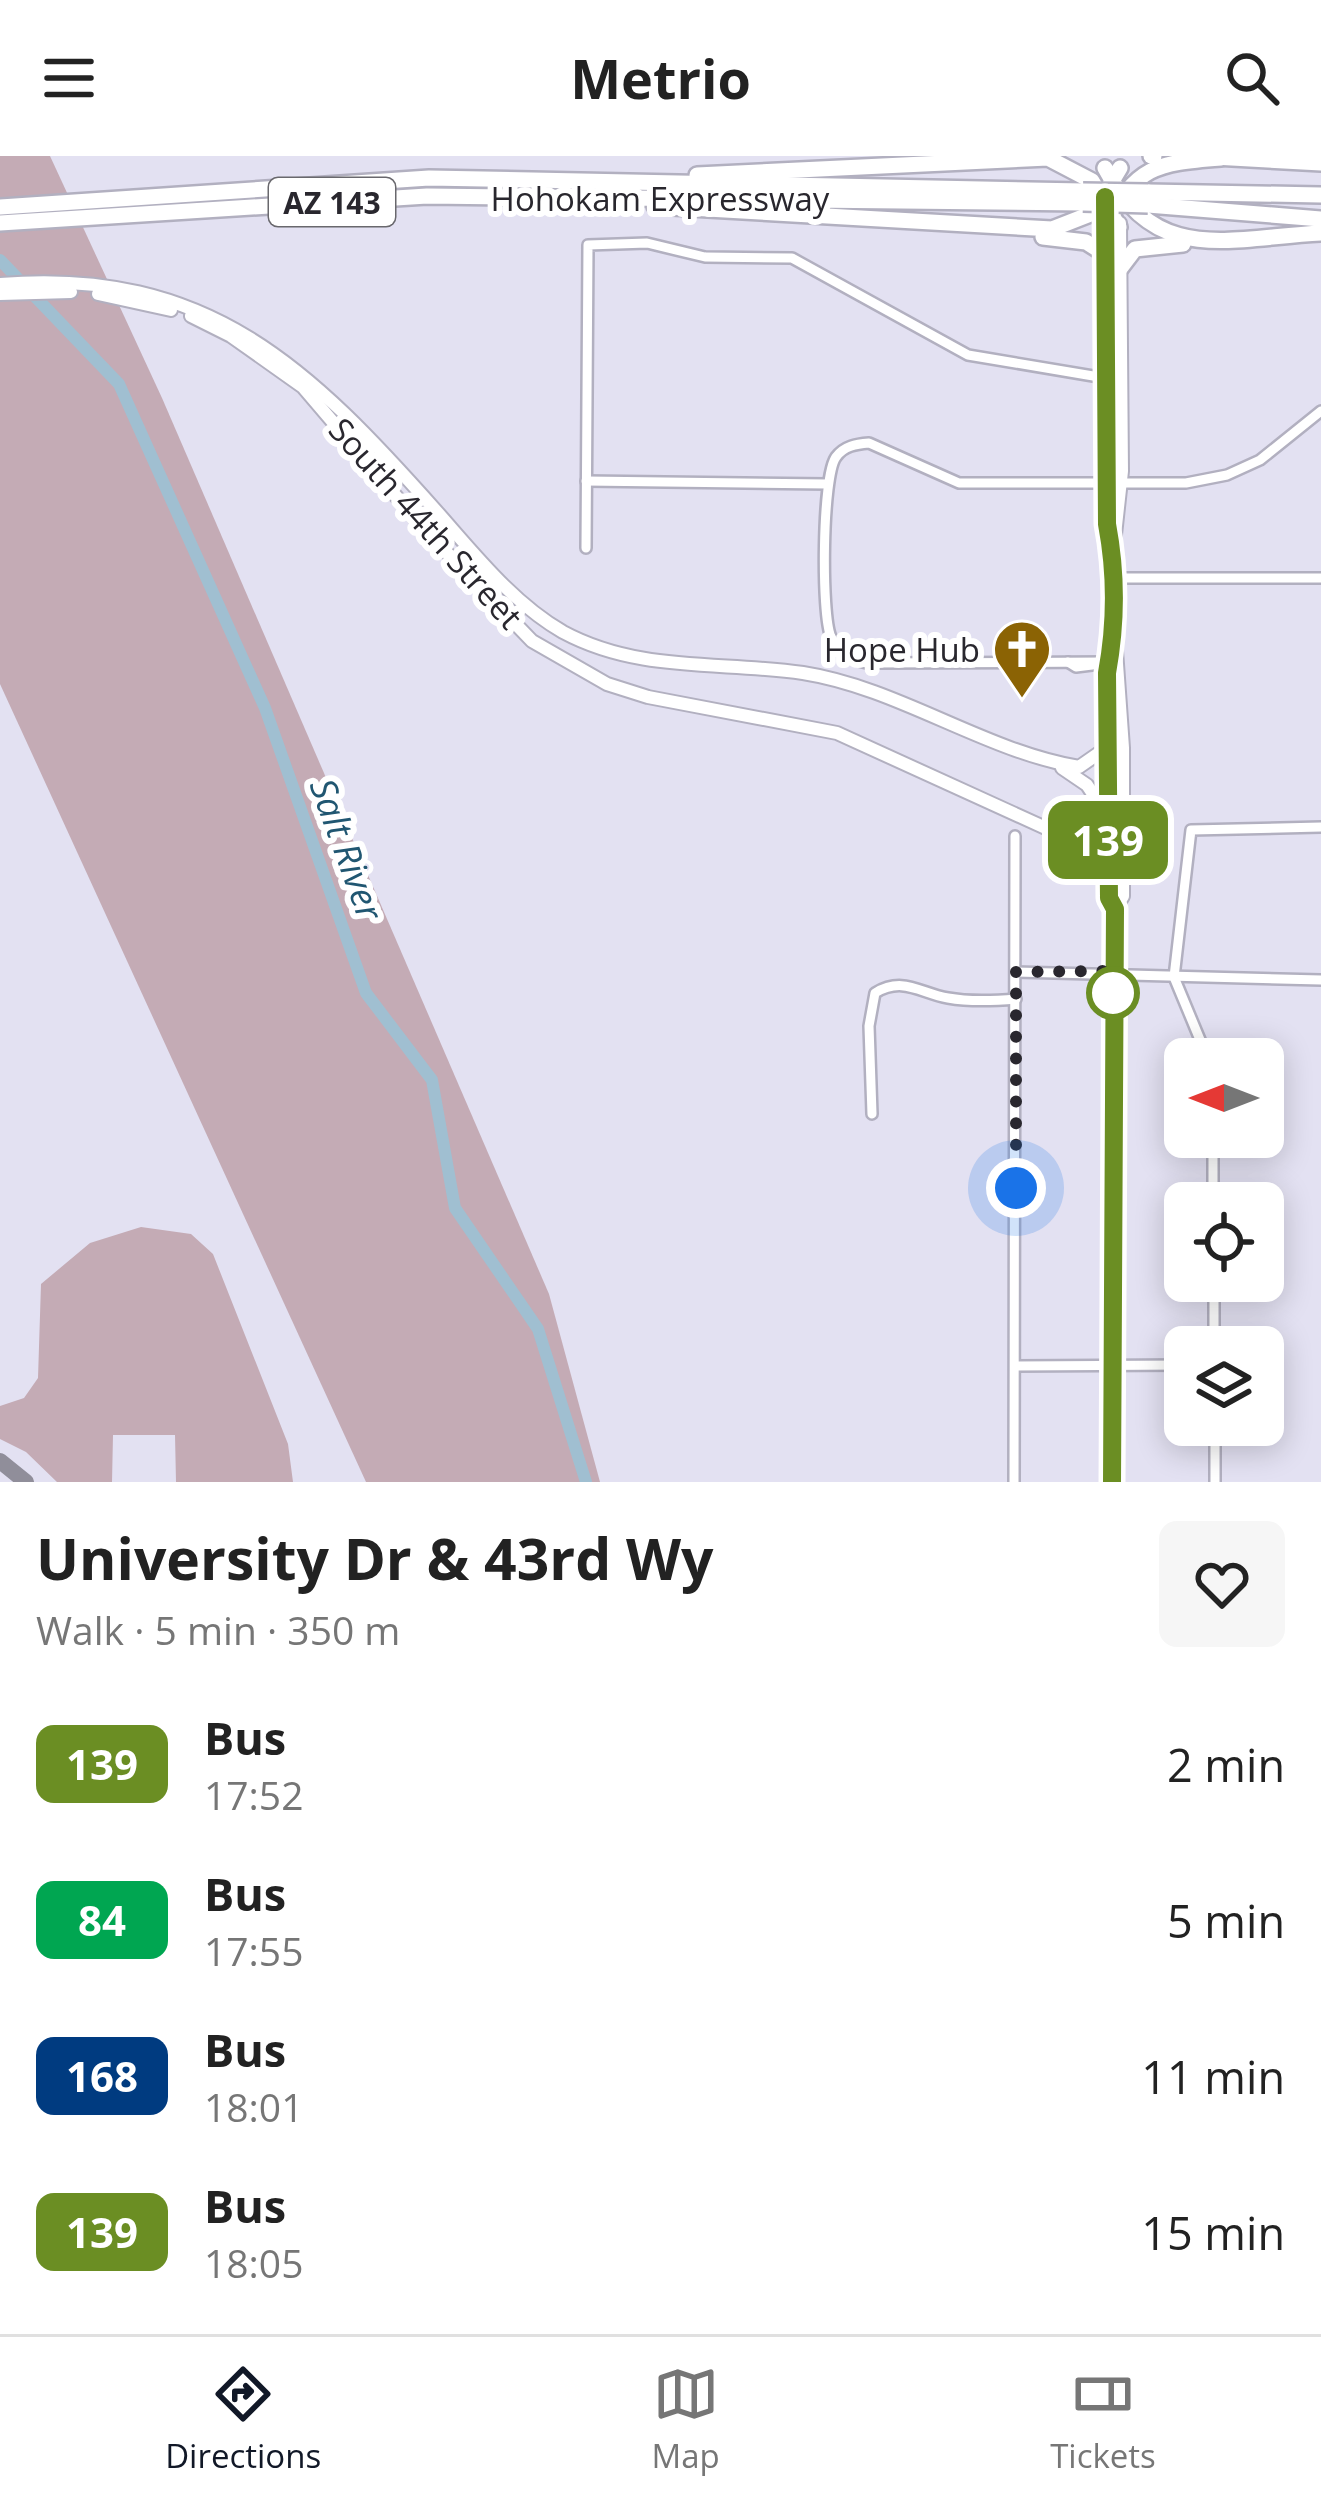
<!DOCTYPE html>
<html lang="en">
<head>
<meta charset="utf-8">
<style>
  :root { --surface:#fff; --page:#f6f6f6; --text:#222; --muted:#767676; --line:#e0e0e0; --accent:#111827 }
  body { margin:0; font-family:"Open Sans",sans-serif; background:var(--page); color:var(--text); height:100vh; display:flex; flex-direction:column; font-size:45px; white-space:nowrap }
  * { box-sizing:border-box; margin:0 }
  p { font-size:39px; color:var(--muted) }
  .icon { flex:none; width:66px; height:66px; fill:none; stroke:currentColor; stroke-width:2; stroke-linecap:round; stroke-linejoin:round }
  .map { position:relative; height:1326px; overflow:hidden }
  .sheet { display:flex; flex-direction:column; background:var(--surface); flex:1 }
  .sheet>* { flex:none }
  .badge { padding:0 24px; border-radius:18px; font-size:42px; line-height:78px }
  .needle { width:78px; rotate:270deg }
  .fabs { position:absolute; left:1164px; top:882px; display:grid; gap:24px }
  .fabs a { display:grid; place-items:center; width:120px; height:120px; border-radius:18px; background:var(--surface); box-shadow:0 6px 30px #0003; font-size:60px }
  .you { position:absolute; width:60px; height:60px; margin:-30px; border:9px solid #fff; border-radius:50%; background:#1a73e8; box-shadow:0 0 0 18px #1a73e833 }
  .map>.badge { position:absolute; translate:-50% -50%; box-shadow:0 0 0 6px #fff }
  .round { display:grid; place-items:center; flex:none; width:126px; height:126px; border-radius:18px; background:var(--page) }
  .overview { display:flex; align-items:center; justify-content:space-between; height:204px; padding:0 36px }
  h1 { font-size:57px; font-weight:700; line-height:90px }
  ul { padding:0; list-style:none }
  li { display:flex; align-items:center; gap:36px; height:156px; padding:0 36px }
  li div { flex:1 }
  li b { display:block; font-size:45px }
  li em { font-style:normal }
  li .badge { min-width:132px; font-weight:700; text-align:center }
  header { display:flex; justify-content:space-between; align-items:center; height:156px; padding:0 36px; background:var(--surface); font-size:54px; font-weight:700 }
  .menu { display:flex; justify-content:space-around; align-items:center; height:168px; border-top:3px solid var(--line); background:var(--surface); font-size:33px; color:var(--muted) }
  .menu a { display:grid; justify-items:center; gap:6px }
  .menu .active { color:var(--accent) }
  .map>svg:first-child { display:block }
  .green { fill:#c4abb5 }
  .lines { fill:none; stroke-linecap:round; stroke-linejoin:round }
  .river { stroke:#a0bfd1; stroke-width:12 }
  .taxiway { stroke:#908e9a; stroke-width:16 }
  .minor-casing { stroke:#b2b0c0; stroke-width:14 }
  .major-casing { stroke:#b2b0c0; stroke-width:16 }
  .highway-casing { stroke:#b2b0c0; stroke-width:20 }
  .minor { stroke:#fff; stroke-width:9 }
  .major { stroke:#fff; stroke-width:12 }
  .highway { stroke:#fff; stroke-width:15 }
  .highway-bridge-casing { stroke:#b2b0c0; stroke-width:20; stroke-linecap:butt }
  .highway-bridge { stroke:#fff; stroke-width:15 }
  .line-casing { stroke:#fff; stroke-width:27 }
  .line { stroke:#6b8e23; stroke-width:18 }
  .walk { stroke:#29272e; stroke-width:12; stroke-dasharray:0 21.6 }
  .stop-dot { fill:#fff; stroke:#6b8e23; stroke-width:6 }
  .labels { text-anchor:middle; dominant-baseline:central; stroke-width:12; stroke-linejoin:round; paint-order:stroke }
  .shield { fill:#fff; stroke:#69686d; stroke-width:3 }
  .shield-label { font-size:30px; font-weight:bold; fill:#29272e }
  .street-label { font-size:33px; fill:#29272e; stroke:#fff }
  .poi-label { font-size:33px; fill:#29272e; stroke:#fff; text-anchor:end }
  .water-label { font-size:36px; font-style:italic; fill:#205671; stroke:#fff }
</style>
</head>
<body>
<header><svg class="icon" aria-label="menu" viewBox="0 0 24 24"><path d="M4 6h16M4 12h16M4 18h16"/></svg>Metrio<svg class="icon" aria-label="search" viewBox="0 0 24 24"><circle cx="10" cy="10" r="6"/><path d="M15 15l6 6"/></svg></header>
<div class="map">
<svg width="1321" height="1326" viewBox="0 0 1321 1326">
  <rect width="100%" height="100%" fill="#e3e1f2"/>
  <g class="green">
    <polygon points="0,0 50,0 162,242 549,1138 600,1326 366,1326 0,528"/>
    <polygon points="141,1071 191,1078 213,1098 288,1288 293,1326 176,1326 175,1279 113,1279 112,1326 57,1326 26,1296 0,1283 0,1250 24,1242 38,1222 41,1128 90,1087"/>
  </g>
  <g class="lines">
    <polyline class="river" points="0,104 119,228 265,552 366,837 432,924 455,1052 538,1173 586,1326"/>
    <polyline class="taxiway" points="0,1305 26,1326"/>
    <defs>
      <g id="minor">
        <polyline points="586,325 827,328"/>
        <polyline points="586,392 588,89 647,87 705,101 792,102 968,199 1105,222"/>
        <polyline points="1113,422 1321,422"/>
        <polyline points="1068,506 1076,511 1108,507"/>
        <path d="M1109 506 867 507C851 504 838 496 831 481 821 459 822 320 836 301 844 290 856 288 869 287L959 327H1186L1227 319 1260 304 1321 255"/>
        <polyline points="1016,816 1321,824"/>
        <polyline points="1208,903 1174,821 1191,674 1321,671"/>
        <path d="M872 958 869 870 875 837C903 820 920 837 948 842 970 846 993 845 1016 843"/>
        <polyline points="1213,981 1213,1047"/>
        <polyline points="1214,1125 1214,1191"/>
        <polyline points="1015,1210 1185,1209"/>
        <polyline points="1215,1269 1215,1326"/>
        <polyline points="1014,1326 1015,680"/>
      </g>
      <g id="major">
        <polyline points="1105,67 1107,368 1123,592 1123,740 1115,753"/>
        <path d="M0 128C209 111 310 213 438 357 475 399 514 448 563 476 639 517 721 505 803 517 899 532 984 595 1079 611L1102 595 1107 517"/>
        <polyline points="0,138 71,136"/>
        <polyline points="98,138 171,154"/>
        <polyline points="191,160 231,180 303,231 424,373 532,485 607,528 648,541 837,577 1061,679 1100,703 1109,726"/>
        <polyline points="1114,388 1122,315 1120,67"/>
        <polyline points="1107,520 1113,486"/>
        <polyline points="1108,589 1109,742 1115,753 1112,1326"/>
        <polyline points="1062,612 1087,629 1105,656"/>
        <polyline points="1062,679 1088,679 1107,665"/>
      </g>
      <g id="highway">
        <polyline points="1151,0 1154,0"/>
        <polyline points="1214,1 1321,7"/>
        <path d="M1105 12C1156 110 1227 82 1321 77"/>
        <polyline points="697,19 1048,2 1092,25 1119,71"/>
        <polyline points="1148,36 1321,39"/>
        <polyline points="1148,49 1321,63"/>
        <polyline points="655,50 1052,73 1093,57 1120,12"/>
        <polyline points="0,51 429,22 1083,35"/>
        <polyline points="0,67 427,40 1083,47"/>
        <path d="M1105 71C1136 10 1155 7 1221 2"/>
        <polyline points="1043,81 1086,86 1105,98"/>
        <polyline points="1119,114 1135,93 1183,88"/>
      </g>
    </defs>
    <use href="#minor" class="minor-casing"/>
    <use href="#major" class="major-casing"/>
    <use href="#highway" class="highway-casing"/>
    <use href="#minor" class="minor"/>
    <use href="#major" class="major"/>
    <use href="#highway" class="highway"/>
    <defs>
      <g id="highway-bridge">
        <polyline points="1083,35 1148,36"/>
        <polyline points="1083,47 1148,49"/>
      </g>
    </defs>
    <use href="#highway-bridge" class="highway-bridge-casing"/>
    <use href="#highway-bridge" class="highway-bridge"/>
  </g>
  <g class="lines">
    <defs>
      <path id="line" d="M1105 41 1107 368C1116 416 1116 468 1107 517L1109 742 1115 753 1112 1326"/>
    </defs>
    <use href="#line" class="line-casing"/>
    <use href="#line" class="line"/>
    <polyline class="walk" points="1016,1032 1016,816 1112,815 1113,837"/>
  </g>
  <defs>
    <symbol id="church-pin" viewBox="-11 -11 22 30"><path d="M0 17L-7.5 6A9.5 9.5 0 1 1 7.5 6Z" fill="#8b6304" stroke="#fff"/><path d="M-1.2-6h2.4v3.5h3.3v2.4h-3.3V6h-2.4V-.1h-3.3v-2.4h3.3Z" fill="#fff"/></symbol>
  </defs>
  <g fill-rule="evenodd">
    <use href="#church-pin" x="989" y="460" width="66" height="90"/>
  </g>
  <circle class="stop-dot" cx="1113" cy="837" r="24"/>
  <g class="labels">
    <rect class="shield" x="269" y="22" width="126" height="48" rx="9"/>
    <g class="shield-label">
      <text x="332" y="46">AZ 143</text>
    </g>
    <g class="street-label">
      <text x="660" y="42">Hohokam Expressway</text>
      <text transform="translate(426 367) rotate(48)">South 44th Street</text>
    </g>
    <g class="poi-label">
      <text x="980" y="493">Hope Hub</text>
    </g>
    <g class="water-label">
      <text transform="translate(347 693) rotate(70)">Salt River</text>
    </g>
  </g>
</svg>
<div class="fabs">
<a><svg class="needle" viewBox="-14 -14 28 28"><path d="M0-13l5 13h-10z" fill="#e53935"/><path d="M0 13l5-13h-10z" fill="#767676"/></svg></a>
<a><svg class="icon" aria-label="locate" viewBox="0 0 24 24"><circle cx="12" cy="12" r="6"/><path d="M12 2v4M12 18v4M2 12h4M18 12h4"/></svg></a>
<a><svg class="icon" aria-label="layers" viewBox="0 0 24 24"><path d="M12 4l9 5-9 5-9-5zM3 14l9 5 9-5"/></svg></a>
</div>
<div class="you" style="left:1016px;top:1032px"></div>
<b class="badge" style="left:1108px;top:684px;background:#6b8e23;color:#fff">139</b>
</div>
<section class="sheet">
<div class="overview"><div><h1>University Dr &amp; 43rd Wy</h1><p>Walk · 5 min · 350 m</p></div><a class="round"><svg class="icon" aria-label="heart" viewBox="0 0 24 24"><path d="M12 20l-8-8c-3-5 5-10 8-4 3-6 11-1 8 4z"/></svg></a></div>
<ul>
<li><span class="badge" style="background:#6b8e23;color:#fff">139</span><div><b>Bus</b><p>17:52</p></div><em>2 min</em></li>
<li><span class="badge" style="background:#00a651;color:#fff">84</span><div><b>Bus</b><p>17:55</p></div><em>5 min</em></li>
<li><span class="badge" style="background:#003b80;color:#fff">168</span><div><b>Bus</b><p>18:01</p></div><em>11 min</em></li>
<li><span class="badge" style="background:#6b8e23;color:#fff">139</span><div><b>Bus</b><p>18:05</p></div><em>15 min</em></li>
</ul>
</section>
<nav class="menu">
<a class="active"><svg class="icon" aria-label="directions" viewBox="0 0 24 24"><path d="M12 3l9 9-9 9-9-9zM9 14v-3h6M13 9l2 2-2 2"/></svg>Directions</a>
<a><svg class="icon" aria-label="map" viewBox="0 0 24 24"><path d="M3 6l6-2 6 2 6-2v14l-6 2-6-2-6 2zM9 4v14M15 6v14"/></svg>Map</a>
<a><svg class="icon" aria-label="tickets" viewBox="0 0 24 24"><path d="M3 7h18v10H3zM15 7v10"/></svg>Tickets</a>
</nav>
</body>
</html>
